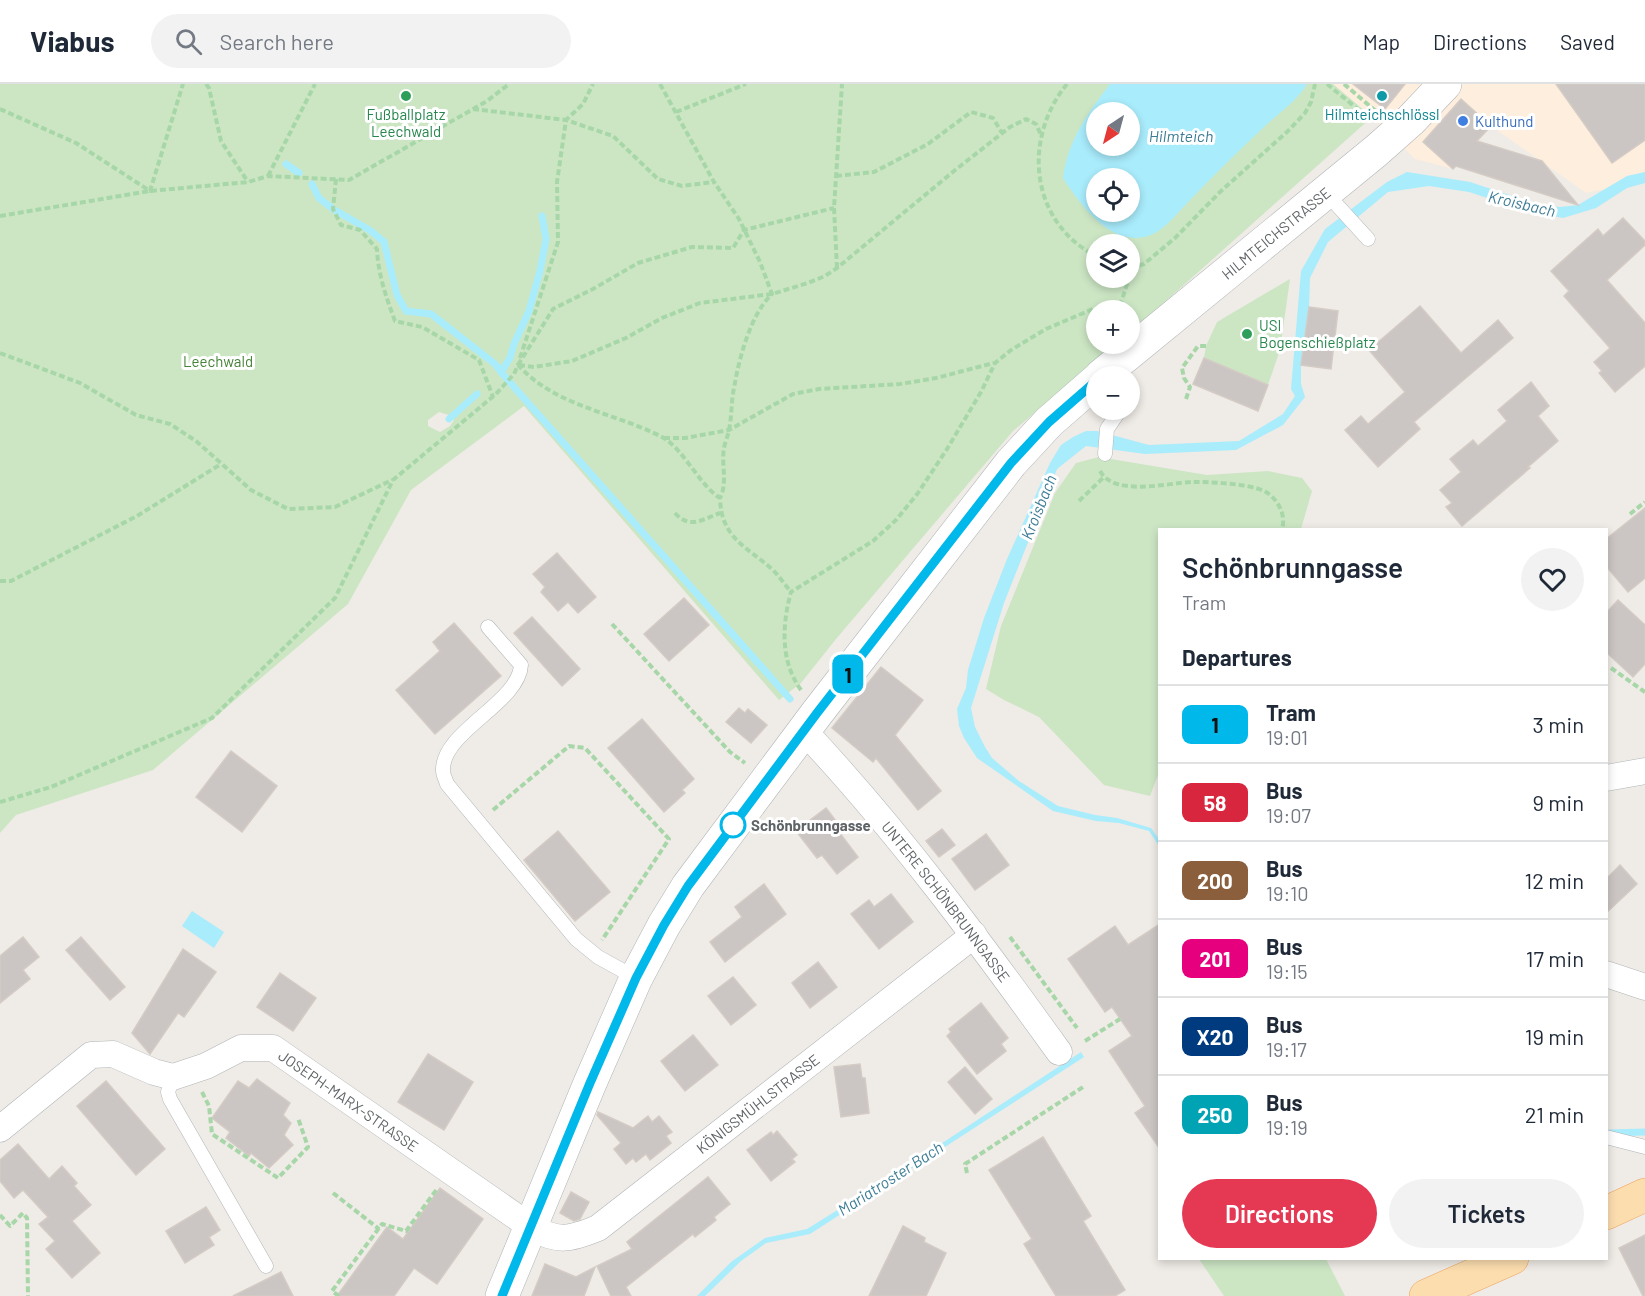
<!DOCTYPE html>
<html lang="en">
<head>
<meta charset="utf-8">
<style>
  :root { --surface:#fff; --page:#f2f2f3; --text:#1f2937; --muted:#747a83; --line:#e0e1e3; --accent:#e43853 }
  body { margin:0; font-family:Barlow,sans-serif; background:var(--page); color:var(--text); height:100vh; display:flex; flex-direction:column; font-size:22px; white-space:nowrap }
  * { box-sizing:border-box; margin:0 }
  p { font-size:20px; color:var(--muted) }
  .icon { flex:none; width:33px; height:33px; fill:none; stroke:currentColor; stroke-width:2; stroke-linecap:round; stroke-linejoin:round }
  .map { position:relative; flex:1; overflow:hidden }
  .drawer { position:absolute; left:1158px; top:444px; width:450px; height:732px; display:flex; flex-direction:column; background:var(--surface); border-radius:0px; box-shadow:0 3px 9px #0003 }
  .drawer>* { flex:none }
  .badge { padding:0 12px; border-radius:9px; font-size:21px; line-height:39px }
  .needle { width:39px; rotate:216deg }
  .controls { position:absolute; left:1086px; top:18px; display:grid; gap:12px }
  .controls a { display:grid; place-items:center; width:54px; height:54px; border-radius:50%; background:var(--surface); box-shadow:0 3px 9px #0003; font-size:30px }
  .map>.badge { position:absolute; translate:-50% -50%; box-shadow:0 0 0 3px #fff }
  h2 { padding:0 24px; font-size:22px; line-height:54px }
  .round { display:grid; place-items:center; flex:none; width:63px; height:63px; border-radius:32px; background:var(--page) }
  .head { display:flex; align-items:center; justify-content:space-between; height:102px; padding:0 24px }
  h1 { font-size:28px; font-weight:600; line-height:45px }
  .action { display:flex; gap:12px; margin-top:auto; padding:12px 24px }
  .action a { flex:1; height:69px; border-radius:36px; background:var(--accent); color:#fff; font-size:24px; font-weight:600; line-height:69px; text-align:center }
  .action a+a { background:var(--page); color:var(--text) }
  ul { padding:0; list-style:none }
  li { display:flex; align-items:center; gap:18px; height:78px; padding:0 24px; border-top:2px solid var(--line) }
  li div { flex:1 }
  li b { display:block; font-size:22px }
  li em { font-style:normal }
  li .badge { min-width:66px; font-weight:700; text-align:center }
  header { display:flex; align-items:center; gap:36px; box-sizing:border-box; height:84px; padding:0 30px; background:var(--surface); border-bottom:2px solid var(--line) }
  header strong { font-size:28px }
  nav { display:flex; gap:33px; margin-inline-start:auto; font-size:21px }
  .search { width:420px; height:54px; background:var(--page); display:flex; align-items:center; gap:15px; box-sizing:border-box; padding:0 21px; border-radius:33px; color:var(--muted); font-size:22px }
  .map>svg:first-child { display:block }
  .commercial { fill:#fdeede }
  .green { fill:#cce6c4; fill-rule:evenodd }
  .water { fill:#a9ecfc; fill-rule:evenodd }
  .lines { fill:none; stroke-linecap:round; stroke-linejoin:round }
  .stream { stroke:#a9ecfc; stroke-width:7 }
  .building { fill:#cbc6c3; stroke:#d4cbc4; stroke-width:1.5 }
  .service-casing { stroke:#b1b5b8; stroke-width:15 }
  .minor-casing { stroke:#b1b5b8; stroke-width:27 }
  .secondary-casing { stroke:#b0b5b8; stroke-width:34 }
  .primary-casing { stroke:#eda462; stroke-width:34 }
  .path { stroke:#a7d7a8; stroke-width:4; stroke-dasharray:6 3; stroke-linecap:butt }
  .service { stroke:#fff; stroke-width:14 }
  .minor { stroke:#fff; stroke-width:26 }
  .secondary { stroke:#fff; stroke-width:33 }
  .primary { stroke:#fcddae; stroke-width:33 }
  .line-casing { stroke:#fff; stroke-width:14 }
  .line { stroke:#00b8ea; stroke-width:9 }
  .leisure-dot { fill:#2e9e5b; stroke:#fff; stroke-width:2 }
  .culture-dot { fill:#0f9aa8; stroke:#fff; stroke-width:2 }
  .shop-dot { fill:#3f7fe0; stroke:#fff; stroke-width:2 }
  .stop-dot { fill:#fff; stroke:#00b8ea; stroke-width:3 }
  .labels { text-anchor:middle; dominant-baseline:central; stroke-width:6; stroke-linejoin:round; paint-order:stroke }
  .leisure-label { font-size:15px; fill:#27864d; stroke:#fff }
  .culture-label { font-size:15px; fill:#0d838f; stroke:#fff }
  .shop-label { font-size:15px; fill:#366cbe; stroke:#fff; text-anchor:start }
  .street-label { font-size:15px; fill:#5e6366; stroke:#fff }
  .park-label { font-size:15px; fill:#468338; stroke:#fff }
  .stop-label { font-size:15px; font-weight:bold; fill:#5e6366; stroke:#fff; text-anchor:start }
  .water-label { font-size:16px; font-style:italic; fill:#3c7c94; stroke:#fff }
</style>
</head>
<body>
<header>
<strong>Viabus</strong>
<div class="search"><svg class="icon" aria-label="search" viewBox="0 0 24 24"><circle cx="10" cy="10" r="6"/><path d="M15 15l6 6"/></svg>Search here</div>
<nav><a>Map</a><a>Directions</a><a>Saved</a></nav>
</header>
<div class="map">
<svg width="1645" height="1212" viewBox="0 0 1645 1212">
  <rect width="100%" height="100%" fill="#efebe6"/>
  <polygon class="commercial" points="1333,0 1645,0 1645,88 1627,92 1606,105 1586,109 1491,42 1453,85 1415,75 1372,33"/>
  <g class="green">
    <path d="M0 0H1333L1372 33 1130 249V226H1096V260H1117L1013 347 836 555 801 599 779 616 524 322 411 406 348 520 153 686 16 731 0 749ZM1096 28H1130V62H1096ZM1096 94H1130V128H1096ZM1096 160H1130V194H1096ZM439 328 452 332 454 336 450 342 440 348 428 342V336Z"/>
    <polygon points="1290,195 1280,266 1268,301 1204,274 1206,262 1217,238"/>
    <polygon points="1099,373 1207,391 1268,387 1302,394 1312,407 1301,445 1160,446 1160,686 1150,712 1104,701 1039,633 1004,616 986,605 1001,542 1055,409 1076,379"/>
    <polygon points="1199,1175 1326,1175 1345,1212 1224,1212"/>
  </g>
  <g class="water">
    <path d="M1110 0H1307C1297 17 1280 28 1265 42 1239 66 1214 91 1190 116 1177 129 1162 150 1144 153 1109 161 1079 119 1063 94 1068 56 1088 29 1110 0ZM1096 28H1130V62H1096ZM1096 94H1130V128H1096Z"/>
    <polygon points="1407,88 1470,98 1537,120 1560,123 1578,121 1627,92 1645,88 1645,99 1627,104 1596,124 1563,134 1527,127 1469,108 1429,102 1388,108 1328,158 1310,194 1309,223 1301,281 1301,300 1305,313 1283,341 1236,366 1145,370 1086,362 1057,385 1004,519 971,624 975,643 985,663 992,674 1019,697 1058,722 1095,731 1117,734 1151,744 1159,755 1159,762 1149,747 1119,739 1096,737 1053,727 977,674 964,654 959,642 957,625 966,604 968,586 984,534 1007,475 1050,379 1061,361 1073,353 1086,347 1097,347 1149,361 1239,357 1283,330 1295,312 1291,305 1301,187 1325,145 1387,98"/>
    <polygon points="192,827 224,848 214,864 182,842"/>
    <polygon points="1081,968 1084,973 810,1150 766,1159 741,1177 705,1212 697,1212 731,1178 765,1154 807,1145 892,1092"/>
  </g>
  <g class="lines">
    <g class="stream">
      <polyline points="286,80 299,89"/>
      <polyline points="312,100 319,114 333,125 371,147 384,158 397,211 406,227 431,230 495,280 506,294 790,615"/>
      <polyline points="501,288 510,274 514,260 529,227 540,187 546,155 542,132"/>
      <polyline points="449,335 477,310"/>
      <polyline points="1609,1049 1645,1048"/>
    </g>
  </g>
  <g class="building">
    <polygon points="1353,0 1405,0 1385,25"/>
    <polygon points="1556,0 1645,0 1645,56 1612,79"/>
    <polygon points="1461,15 1491,42 1477,57 1542,77 1578,121 1456,82 1453,85 1423,58"/>
    <polygon points="1623,134 1645,157 1645,161 1607,196 1645,239 1645,282 1615,308 1599,289 1602,287 1594,278 1610,264 1564,212 1569,207 1551,187 1598,145 1603,152"/>
    <polygon points="1420,222 1461,269 1498,236 1513,254 1414,338 1420,345 1378,383 1345,346 1361,332 1368,340 1405,308 1369,266"/>
    <polygon points="1309,223 1338,227 1331,285 1301,281"/>
    <polygon points="1204,274 1268,301 1258,327 1193,300"/>
    <polygon points="1531,298 1549,322 1538,332 1558,357 1528,383 1530,384 1462,442 1446,423 1452,419 1440,406 1461,388 1450,375 1473,356 1478,362 1507,337 1498,326"/>
    <polygon points="1645,424 1645,494 1628,508 1606,482 1606,455"/>
    <polygon points="557,469 596,513 578,529 568,518 558,527 541,508 545,503 533,490"/>
    <polygon points="684,514 709,541 669,577 644,550"/>
    <polygon points="1618,516 1645,541 1645,580 1633,593 1606,568 1606,529"/>
    <polygon points="532,533 580,585 562,602 514,549"/>
    <polygon points="454,539 501,592 435,650 396,606 440,567 433,558"/>
    <polygon points="881,583 923,616 895,651 941,707 918,726 876,674 873,678 832,644"/>
    <polygon points="739,624 745,629 748,625 767,641 751,659 726,638"/>
    <polygon points="642,635 694,695 682,706 685,709 664,728 608,664"/>
    <polygon points="231,667 277,702 242,748 196,713"/>
    <polygon points="826,724 839,741 836,744 858,773 837,790 822,771 817,774 796,747"/>
    <polygon points="942,745 955,761 939,773 926,757"/>
    <polygon points="558,747 610,808 575,837 524,776"/>
    <polygon points="986,750 1009,781 975,806 952,775"/>
    <polygon points="1620,781 1637,800 1606,829 1606,795"/>
    <polygon points="764,800 786,830 725,878 710,858 742,833 735,823"/>
    <polygon points="891,810 913,838 879,865 851,830 869,816 874,823"/>
    <polygon points="1160,840 1160,1065 1135,1029 1145,1022 1109,967 1132,952 1112,923 1105,928 1068,875 1115,842 1128,861"/>
    <polygon points="23,853 39,873 23,886 30,895 0,919 0,872"/>
    <polygon points="81,853 125,903 110,916 66,866"/>
    <polygon points="183,865 216,888 184,933 178,929 150,970 132,949"/>
    <polygon points="818,878 837,903 810,924 792,899"/>
    <polygon points="280,889 316,914 293,947 257,923"/>
    <polygon points="733,893 756,921 731,941 708,912"/>
    <polygon points="981,919 1008,954 1001,960 1006,967 977,990 947,952 951,948 949,945"/>
    <polygon points="693,951 718,981 685,1007 661,977"/>
    <polygon points="428,970 473,998 444,1046 398,1018"/>
    <polygon points="860,980 862,994 865,994 869,1029 841,1033 834,983"/>
    <polygon points="965,983 992,1015 975,1030 948,998"/>
    <polygon points="257,995 290,1019 283,1031 291,1039 284,1051 293,1061 269,1084 251,1069 249,1072 226,1054 230,1048 212,1034 238,997 249,1004"/>
    <polygon points="106,997 165,1065 136,1091 77,1022"/>
    <polygon points="598,1028 633,1044 648,1032 652,1038 659,1032 672,1048 666,1052 671,1059 650,1076 646,1070 636,1078 633,1074 626,1080 614,1065 621,1059 597,1031"/>
    <polygon points="777,1047 797,1071 792,1075 795,1078 771,1097 747,1066 771,1048 773,1051"/>
    <polygon points="1043,1053 1091,1132 1083,1137 1125,1206 1115,1212 1056,1212 1024,1160 1032,1155 989,1086"/>
    <polygon points="18,1060 49,1095 62,1082 77,1099 74,1102 91,1121 72,1137 100,1169 72,1194 46,1165 55,1157 39,1140 48,1133 23,1106 14,1114 0,1097 0,1076"/>
    <polygon points="708,1093 730,1120 714,1133 716,1136 695,1153 693,1150 626,1203 631,1212 611,1212 597,1182 632,1165 627,1158"/>
    <polygon points="440,1104 483,1135 437,1200 414,1184 394,1212 337,1212 387,1143 403,1155"/>
    <polygon points="571,1108 589,1118 580,1135 574,1137 560,1129"/>
    <polygon points="206,1123 220,1146 209,1153 214,1161 185,1179 166,1147"/>
    <polygon points="903,1142 925,1154 924,1158 946,1169 926,1212 869,1212"/>
    <polygon points="1645,1151 1645,1212 1643,1212 1619,1164"/>
    <polygon points="545,1180 576,1193 595,1183 584,1212 532,1212"/>
    <polygon points="281,1188 293,1212 233,1212"/>
  </g>
  <g class="lines">
    <defs>
      <g id="service">
        <polyline points="1326,109 1368,155"/>
        <polyline points="1105,370 1107,345 1120,326"/>
        <path d="M488 543 521 581C519 619 441 648 443 687 443 691 446 696 447 700L576 855 598 873 636 894"/>
        <polyline points="173,993 168,1008 170,1015 266,1182"/>
        <polyline points="1606,1053 1645,1063"/>
      </g>
      <g id="minor">
        <path id="s1" d="M804 647C898 747 979 857 1059 968"/>
        <polyline points="1606,694 1645,687"/>
        <polyline points="1606,890 1645,903"/>
        <path id="s2" d="M0 1045 91 971 113 970 154 988 173 993 206 982 241 964H273L531 1143C558 1159 571 1155 598 1144L974 851"/>
      </g>
      <g id="secondary">
        <path id="s3" d="M1101 292 1376 67 1411 36 1445 0"/>
        <polyline points="502,1212 590,999 636,894 664,841 688,802 817,629 1011,379 1049,338 1096,297"/>
      </g>
      <g id="primary">
        <polyline points="1606,1129 1645,1111"/>
        <polyline points="1426,1212 1512,1174"/>
      </g>
    </defs>
    <use href="#service" class="service-casing"/>
    <use href="#minor" class="minor-casing"/>
    <use href="#secondary" class="secondary-casing"/>
    <use href="#primary" class="primary-casing"/>
    <g class="path">
      <polyline points="206,0 209,4 221,57 248,98"/>
      <path d="M660 0 714 98 739 135 760 178 772 210C750 231 739 275 734 304 731 318 732 332 729 346 728 352 725 358 724 364 721 380 728 399 720 414"/>
      <path d="M1067 0C1022 55 1030 138 1096 172"/>
      <polyline points="1327,0 1370,35"/>
      <polyline points="1344,0 1378,29"/>
      <polyline points="0,25 76,59 150,107 183,0"/>
      <polyline points="473,25 566,36 613,52 658,95 682,102 714,98"/>
      <polyline points="676,28 746,0"/>
      <polyline points="268,92 315,0"/>
      <polyline points="836,92 874,88 928,60 971,28 993,34 1002,49"/>
      <path d="M336 95 333 125 341 141 360 146 377 165C378 190 386 213 395 237L422 243 479 276 493 313"/>
      <polyline points="0,132 150,107 248,98 268,92 349,96 487,17 509,0"/>
      <polyline points="837,184 834,124 842,0"/>
      <polyline points="1130,184 1144,180 1175,154 1220,108 1288,47 1305,29 1311,18 1315,0"/>
      <polyline points="1120,222 1129,194"/>
      <polyline points="0,269 80,299 136,331 170,340 196,357 251,406 288,425 335,423 392,396"/>
      <polyline points="520,274 558,158 557,98 566,36 583,20 593,0"/>
      <polyline points="518,281 553,225 593,205 638,179 692,163 733,164 744,146 834,124"/>
      <polyline points="519,281 534,283 572,277 626,254 662,234 700,219 772,210 808,199 825,192 837,184 954,87 1010,43 1026,35 1036,40 1042,53"/>
      <polyline points="1186,315 1190,303 1184,294 1182,284 1198,262 1206,262"/>
      <polyline points="664,354 685,354 729,346 793,310 819,305 900,300 936,294 994,279"/>
      <path d="M1100 387C1114 413 1167 399 1192 398 1210 398 1229 399 1247 402 1260 405 1267 406 1275 416 1282 425 1285 434 1282 446"/>
      <polyline points="1079,417 1105,392"/>
      <path d="M675 429C690 446 703 435 720 429"/>
      <polyline points="1630,430 1645,418"/>
      <polyline points="0,497 11,497 137,432 221,380"/>
      <polyline points="612,540 730,668 745,679"/>
      <polyline points="1611,584 1645,608"/>
      <path d="M801 606C780 577 782 541 791 508L873 457 896 436 918 409 947 365 981 308 995 279 1011 266 1046 245 1093 225 1120 222"/>
      <path d="M0 718 51 703 212 634 335 514 393 396 496 310 514 290 518 281C556 323 614 328 662 353 684 365 699 401 720 414 721 454 746 462 773 486 779 492 785 501 791 508"/>
      <polyline points="493,726 569,662 585,664 669,755 602,856"/>
      <polyline points="1010,853 1077,944"/>
      <polyline points="1085,957 1120,935"/>
      <polyline points="202,1008 209,1022 212,1050 278,1094 308,1063 298,1034"/>
      <polyline points="967,1089 965,1080 1083,1003"/>
      <polyline points="333,1109 379,1145"/>
      <polyline points="0,1131 10,1142 23,1129 27,1134 28,1212"/>
      <polyline points="339,1212 332,1207 382,1140 406,1147 437,1105"/>
    </g>
    <use href="#service" class="service"/>
    <use href="#minor" class="minor"/>
    <use href="#secondary" class="secondary"/>
    <use href="#primary" class="primary"/>
  </g>
  <g class="lines">
    <defs>
      <polyline id="line" points="502,1212 590,999 636,894 664,841 688,802 817,629 1011,379 1049,338 1096,297"/>
    </defs>
    <use href="#line" class="line-casing"/>
    <use href="#line" class="line"/>
  </g>
  <g class="leisure-dot">
    <circle cx="406" cy="12" r="6"/>
    <circle cx="1247" cy="250" r="6"/>
  </g>
  <circle class="culture-dot" cx="1382" cy="12" r="6"/>
  <circle class="shop-dot" cx="1463" cy="37" r="6"/>
  <circle class="stop-dot" cx="733" cy="741" r="12"/>
  <g class="labels">
    <g class="leisure-label">
      <text x="406" y="30">Fußballplatz<tspan x="406" dy="17">Leechwald</tspan></text>
      <text x="1259" y="241" text-anchor="start">USI<tspan x="1259" dy="17">Bogenschießplatz</tspan></text>
    </g>
    <g class="culture-label">
      <text x="1382" y="30">Hilmteichschlössl</text>
    </g>
    <g class="shop-label">
      <text x="1475" y="37">Kulthund</text>
    </g>
    <g class="street-label">
      <text stroke="none"><textPath href="#s3" startOffset="226">HILMTEICHSTRASSE</textPath></text>
      <text stroke="none"><textPath href="#s1" startOffset="222">UNTERE SCHÖNBRUNNGASSE</textPath></text>
      <text stroke="none"><textPath href="#s2" startOffset="402">JOSEPH-MARX-STRASSE</textPath></text>
      <text stroke="none"><textPath href="#s2" startOffset="897">KÖNIGSMÜHLSTRASSE</textPath></text>
    </g>
    <g class="park-label">
      <text x="218" y="277">Leechwald</text>
    </g>
    <g class="stop-label">
      <text x="751" y="741">Schönbrunngasse</text>
    </g>
    <g class="water-label">
      <text x="1181" y="51">Hilmteich</text>
      <text transform="translate(1522 119) rotate(13)">Kroisbach</text>
      <text transform="translate(1038 423) rotate(-68)">Kroisbach</text>
      <text transform="translate(890 1094) rotate(-33)">Mariatroster Bach</text>
    </g>
  </g>
</svg>
<div class="controls">
<a><svg class="needle" viewBox="-14 -14 28 28"><path d="M0-13l5 13h-10z" fill="#e53935"/><path d="M0 13l5-13h-10z" fill="#747a83"/></svg></a>
<a><svg class="icon" aria-label="locate" viewBox="0 0 24 24"><circle cx="12" cy="12" r="6"/><path d="M12 2v4M12 18v4M2 12h4M18 12h4"/></svg></a>
<a><svg class="icon" aria-label="layers" viewBox="0 0 24 24"><path d="M12 4l9 5-9 5-9-5zM3 14l9 5 9-5"/></svg></a>
<a>+</a>
<a>−</a>
</div>
<b class="badge" style="left:848px;top:590px;background:#00b8ea;color:#111">1</b>
<section class="drawer">
<div class="head"><div><h1>Schönbrunngasse</h1><p>Tram</p></div><a class="round"><svg class="icon" aria-label="heart" viewBox="0 0 24 24"><path d="M12 20l-8-8c-3-5 5-10 8-4 3-6 11-1 8 4z"/></svg></a></div>
<h2>Departures</h2>
<ul>
<li><span class="badge" style="background:#00b8ea;color:#111">1</span><div><b>Tram</b><p>19:01</p></div><em>3 min</em></li>
<li><span class="badge" style="background:#d7263d;color:#fff">58</span><div><b>Bus</b><p>19:07</p></div><em>9 min</em></li>
<li><span class="badge" style="background:#8b5e3c;color:#fff">200</span><div><b>Bus</b><p>19:10</p></div><em>12 min</em></li>
<li><span class="badge" style="background:#e6007e;color:#fff">201</span><div><b>Bus</b><p>19:15</p></div><em>17 min</em></li>
<li><span class="badge" style="background:#003b80;color:#fff">X20</span><div><b>Bus</b><p>19:17</p></div><em>19 min</em></li>
<li><span class="badge" style="background:#00a3b4;color:#fff">250</span><div><b>Bus</b><p>19:19</p></div><em>21 min</em></li>
</ul>
<div class="action"><a>Directions</a><a>Tickets</a></div>
</section>
</div>
</body>
</html>
